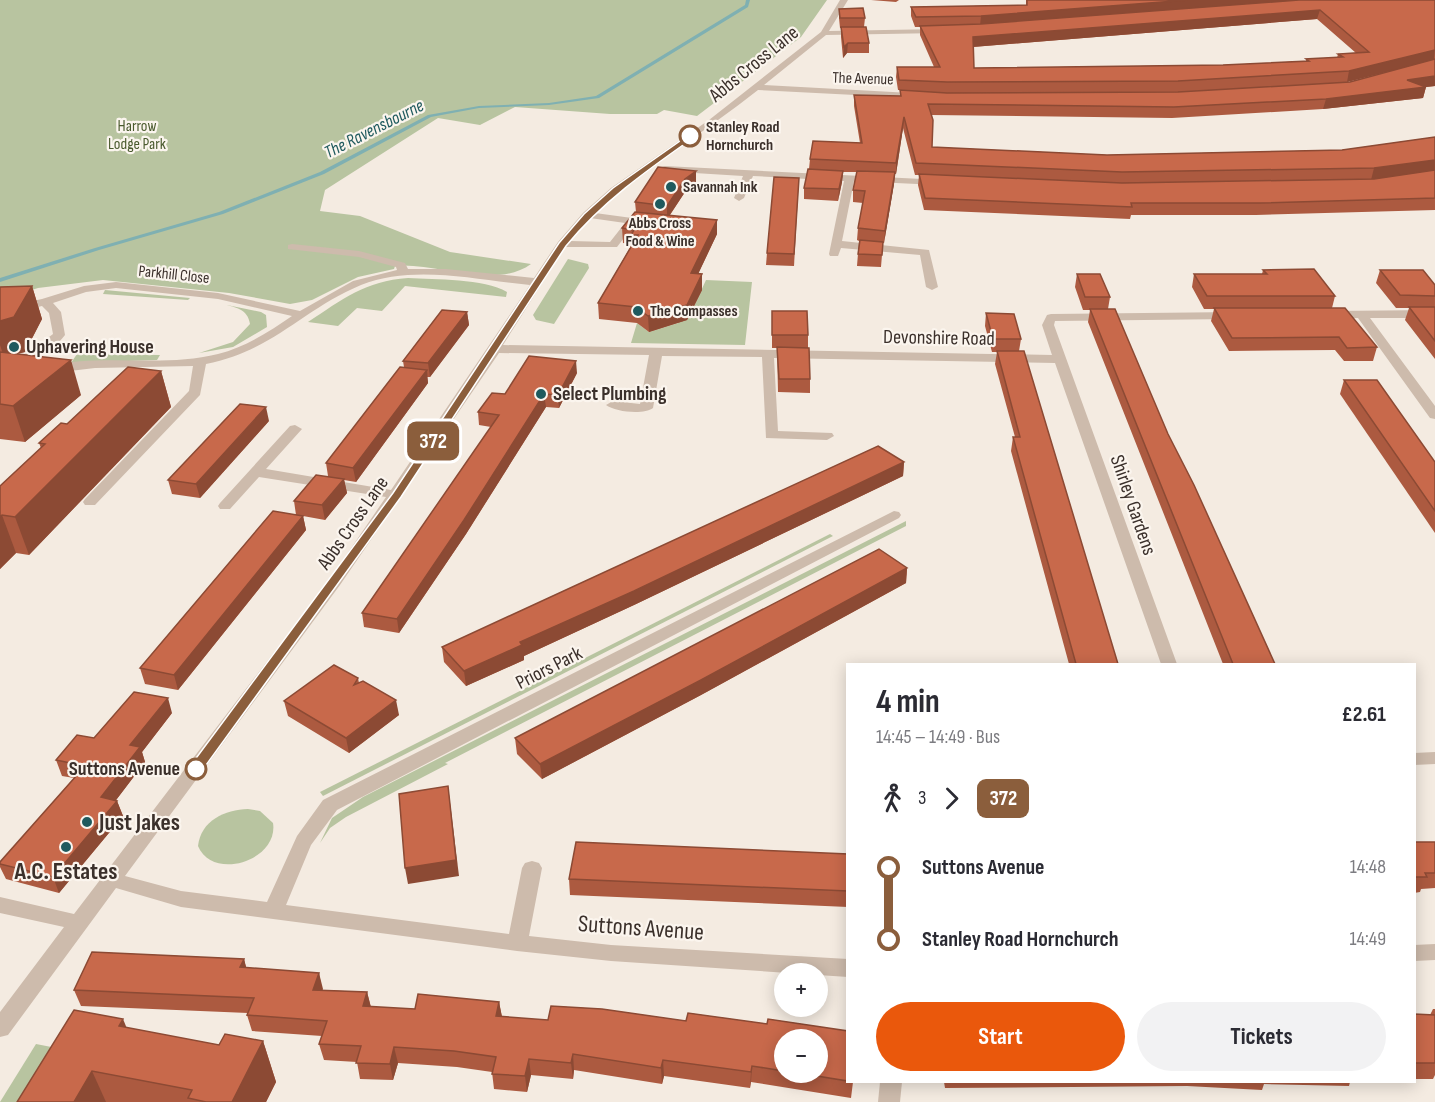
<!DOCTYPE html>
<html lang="en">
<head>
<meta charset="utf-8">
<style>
  :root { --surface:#fff; --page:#f2f2f3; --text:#2b2b33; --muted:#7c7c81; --accent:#ea580c }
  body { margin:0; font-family:"Sofia Sans Condensed",sans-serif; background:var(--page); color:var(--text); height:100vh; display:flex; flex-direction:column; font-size:22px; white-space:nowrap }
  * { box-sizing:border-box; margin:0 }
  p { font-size:20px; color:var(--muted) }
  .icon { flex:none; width:33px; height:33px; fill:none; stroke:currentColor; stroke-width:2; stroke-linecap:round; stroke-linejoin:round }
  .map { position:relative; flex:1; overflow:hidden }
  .side { position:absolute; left:846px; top:663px; width:570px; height:420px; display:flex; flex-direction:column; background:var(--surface); border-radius:0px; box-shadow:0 3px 15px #0003 }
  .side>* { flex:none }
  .badge { padding:0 12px; border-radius:9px; font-size:21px; line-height:39px }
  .buttons { position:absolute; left:774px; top:963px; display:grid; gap:12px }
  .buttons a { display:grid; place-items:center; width:54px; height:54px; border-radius:50%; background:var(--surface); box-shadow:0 3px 15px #0003; font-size:30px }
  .map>.badge { position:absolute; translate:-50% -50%; box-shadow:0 0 0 3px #fff }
  .legs { display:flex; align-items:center; gap:9px; height:66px; padding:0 30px; font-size:20px }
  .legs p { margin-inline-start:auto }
  .summary { display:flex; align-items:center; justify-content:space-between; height:102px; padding:0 30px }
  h1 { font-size:33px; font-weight:700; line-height:45px }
  .button { display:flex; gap:12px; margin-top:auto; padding:12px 30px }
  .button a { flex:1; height:69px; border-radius:36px; background:var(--accent); color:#fff; font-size:24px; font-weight:700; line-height:69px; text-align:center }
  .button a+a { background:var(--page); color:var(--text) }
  ul { padding:0 30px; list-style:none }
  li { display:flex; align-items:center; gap:21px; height:72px; font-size:22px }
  li i { display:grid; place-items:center; width:9px; height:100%; margin:0 8px; background:currentColor }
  li i::after { content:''; width:15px; height:15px; margin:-8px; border:4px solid; border-radius:50%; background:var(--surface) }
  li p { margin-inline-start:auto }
  li:first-child i { background:linear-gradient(#0000 50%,currentColor 0) }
  li:last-child i { background:linear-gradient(currentColor 50%,#0000 0) }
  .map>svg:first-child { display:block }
  .green { fill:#b8c4a0 }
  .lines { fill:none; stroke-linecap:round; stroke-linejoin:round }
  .stream { fill:#7fb0b2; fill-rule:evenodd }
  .minor { fill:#cdbbac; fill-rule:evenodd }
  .wall { fill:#ac5a40; fill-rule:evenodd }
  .shaded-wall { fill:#8c4a34 }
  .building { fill:#c8694b; stroke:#8c4a34; stroke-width:1.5; fill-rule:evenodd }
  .line-1 { fill:#8b5e3c; stroke:#fff; stroke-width:1.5 }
  .stop-1-dot { fill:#fff; stroke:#8b5e3c; stroke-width:3 }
  .poi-dot { fill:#1f5a5e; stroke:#fbf5ee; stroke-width:2 }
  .labels { text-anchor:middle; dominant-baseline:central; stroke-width:4.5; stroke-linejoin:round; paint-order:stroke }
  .far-street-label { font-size:16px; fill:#3b302b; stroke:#fbf5ee }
  .far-park-label { font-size:16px; fill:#4a5a2e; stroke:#fbf5ee }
  .far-stop-label { font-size:16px; font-weight:bold; fill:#3b302b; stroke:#fbf5ee; text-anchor:start }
  .far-poi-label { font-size:16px; font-weight:bold; fill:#3b302b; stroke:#fbf5ee; text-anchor:start }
  .far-water-label { font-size:18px; font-style:italic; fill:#1f5a5e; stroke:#fbf5ee }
  .street-label { font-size:20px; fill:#3b302b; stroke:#fbf5ee }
  .poi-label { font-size:20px; font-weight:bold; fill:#3b302b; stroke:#fbf5ee; text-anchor:start }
  .stop-label { font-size:20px; font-weight:bold; fill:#3b302b; stroke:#fbf5ee; text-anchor:end }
  .near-poi-label { font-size:24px; font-weight:bold; fill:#3b302b; stroke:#fbf5ee; text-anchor:start }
  .near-street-label { font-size:24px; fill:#3b302b; stroke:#fbf5ee }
</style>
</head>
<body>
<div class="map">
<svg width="1435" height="1102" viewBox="0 0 1435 1102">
  <rect width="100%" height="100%" fill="#f4ebe1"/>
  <g class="green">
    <path d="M0 0H827L801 37 697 116 664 110 657 114H610L515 107 480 125 438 118 325 190 320 211 360 216 450 252 531 264C496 290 434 262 395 266L394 269 358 277 312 300 290 304 229 293 103 280 38 288 0 300Z"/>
    <polygon points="568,259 588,264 589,268 554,324 536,320 533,315"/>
    <path d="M408 278C435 280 484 278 507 292L506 297 405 286 382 311 357 308 338 326 308 322C343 299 365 281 408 278Z"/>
    <polygon points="706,280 752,282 745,345 631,343 637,323 649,332 678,323 685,306 694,306"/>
    <polygon points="105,290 190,298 188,300 103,294"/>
    <path d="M222 304 261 312 266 315 267 327 233 347 199 353 233 342 250 324C248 309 235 307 222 304Z"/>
    <polygon points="77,354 160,355 157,360 71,363"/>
    <polygon points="906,521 906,526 445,763 448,764 346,817 330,828 320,843 332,818 363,797"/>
    <polygon points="830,534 833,536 323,796 320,792"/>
    <path d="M248 809 260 811 273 823C279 860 213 882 198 846 201 820 225 810 248 809Z"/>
    <polygon points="36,1044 82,1053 53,1102 0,1102"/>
  </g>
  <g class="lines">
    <polygon class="stream" points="746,0 750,0 748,7 599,98 549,105 479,108 431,117 324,174 223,214 99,250 0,282 0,278 95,248 219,212 320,172 428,115 479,106 549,103 596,96 745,5"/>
    <g class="minor">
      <path d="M840 0H848L829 31 941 29 945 31 941 33 826 35 764 85 911 93 915 96 914 98 758 90C705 132 646 168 595 213L632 218 637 221 617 247H565L503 345 1052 355 1042 325 1047 315 1051 314 1237 312V318L1233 319 1055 321 1054 325 1177 664H1161L1055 363 774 358 778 431 832 433 834 436 827 440 766 438 762 357 662 356 653 408C644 415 615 412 606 405L613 401 640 404 649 355 499 353 340 585 125 876 181 891 267 902 297 836 323 800 894 511 899 512 901 515 899 518 337 810 311 845 286 905 509 934 522 868 525 863 532 861 539 863 542 868 529 936 611 945 848 959V977L611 961 517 951 181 907 116 888 8 1035 0 1037V1012L64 927 0 913V897L74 914 330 579 386 497 259 477 230 509H220L218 506 220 503 290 426 295 425 302 429 266 469 391 490 530 285C476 280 414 264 361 285 303 309 273 351 206 364L200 395 95 505H85L83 502 85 499 189 391 193 366 95 368 53 373 47 369 49 366C104 353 163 368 218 354 245 347 269 332 292 316L218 299 116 288 86 292 53 303 61 312 65 335C49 356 25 363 0 369V361L28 353 53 334 49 313 42 306 0 316V308L42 299 84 286 116 282 218 293 300 311 353 281 397 270 396 267 359 257 288 249V245L292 244 359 251 405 263 408 269H446L534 278 558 242 583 213 611 188 709 120 821 32ZM590 218 625 223 610 242 570 241Z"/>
      <polygon points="665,166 942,180 942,184 938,185 854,181 842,241 929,250 938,287 932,290 926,287 920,255 841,248 838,256 830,256 829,254 844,181 753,176 744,198 739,201 734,198 743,176 662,171 662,167"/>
      <polygon points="1435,310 1435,318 1370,318 1435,406 1435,419 1430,418 1358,318 1332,319 1326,315 1332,311"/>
      <polygon points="1435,752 1435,764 1414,765 1414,753"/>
      <polygon points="1435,944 1435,960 1414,961 1414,945"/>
      <polygon points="880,1082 902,1082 900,1102 878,1102"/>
    </g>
  </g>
  <g class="wall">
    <polygon points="871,0 899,0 896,2"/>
    <path d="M1026 0H1435V86L1426 87 1423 98 1323 109 1172 118 931 115 932 147 1107 155 1342 150 1435 137V210L1256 215H1131L1130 219 924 210 918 185 919 175H915L903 128 896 174H895L894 184 884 243H883L881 267 857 266 859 241 857 240 858 228 863 203 853 202V190L857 172H843L842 182 838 201 804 199V188L809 169 810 159 860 143 854 106V95L900 96V90H898L896 77 897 67H934L920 35V27H915L911 16V7L1026 5ZM1317 19 1356 53 1338 54 1337 58 1306 59V61L1223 65 974 68 973 47ZM1402 68 1350 82H1347Z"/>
    <polygon points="839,9 865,18 864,27 869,43 869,53 847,53 843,58 841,37 841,28 840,28 839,18"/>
    <polygon points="799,178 794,266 766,265 767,253"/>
    <polygon points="696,184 685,192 670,215 717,234 698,274 702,274 702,290 687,320 649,332 637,323 599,319 598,303 631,246 631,244 623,243 622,228 636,212 635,202"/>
    <polygon points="1263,270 1335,296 1332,308 1377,347 1373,361 1344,361 1335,350 1229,351 1211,321 1214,309 1204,309 1192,287 1194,274 1262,274"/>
    <polygon points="1380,270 1435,285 1435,359 1405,320 1409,308 1396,308 1376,283"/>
    <polygon points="1077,274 1110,297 1108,309 1168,434 1275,664 1223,664 1088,322 1090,310 1083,310 1075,287"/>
    <polygon points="32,286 42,319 25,352 17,354 81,395 25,442 0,439 0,287"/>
    <polygon points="772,311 808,335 808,348 810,379 810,393 778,392 777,348 772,348"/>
    <polygon points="467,312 469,325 430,377 427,377 428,383 356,482 344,480 347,493 325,520 303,516 306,530 178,690 145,684 140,668 296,515 294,501 328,476 326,463 404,367 403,361"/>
    <polygon points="986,313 1021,339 1019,351 1118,664 1069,664 1011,451 1013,437 1015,437 995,364 997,352 992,352 985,326"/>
    <polygon points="161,371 171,407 29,555 16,553 0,569 0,486 41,448 39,443"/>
    <polygon points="577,373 559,408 546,407 466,534 399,633 364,627 362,613 491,427 479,425 478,412 505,394"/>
    <polygon points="1344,380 1435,462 1435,533 1340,394"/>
    <polygon points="269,421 200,498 172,494 168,480"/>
    <polygon points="904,462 903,476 634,605 524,656 524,660 466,686 444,662 442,647"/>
    <polygon points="907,568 906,583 701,695 542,779 517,754 515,738"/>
    <polygon points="358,678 359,683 399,715 349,753 288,716 284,701"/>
    <polygon points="172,713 142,752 145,762 116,800 117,801 123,816 59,893 6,879 0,867 0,862 74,778 62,776 56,760 94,738"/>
    <polygon points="1414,842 1435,842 1435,888 1421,889 1420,892 1414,893"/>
    <polygon points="848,854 848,907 570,895 569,879"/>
    <path d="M92 952 244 959 246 968 319 973 322 990 367 992 371 1007 415 1009 418 994 499 1002 502 1017 548 1020 551 1006 602 1009 686 1021 688 1013 767 1024 768 1019 848 1031V1082H853L851 1098 751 1082 750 1088 664 1076 662 1084 574 1070 573 1079 531 1075 527 1092 494 1089 492 1072 457 1067 398 1063 393 1080 360 1079 357 1062 324 1060 319 1044 322 1036 252 1031 247 1015 248 1013 81 1006 74 990ZM784 1040H818V1072H784Z"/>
    <polygon points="1433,1009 1435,1009 1435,1075 1433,1079 1414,1079 1414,1014 1430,1015"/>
    <polygon points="127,1028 219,1045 263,1041 276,1082 266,1102 17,1102"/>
    <polygon points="944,1082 1350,1082 1349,1086 1264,1084 1262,1090 1187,1086 945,1088"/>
  </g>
  <g class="shaded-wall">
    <polygon points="1188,0 1306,0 980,26 981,16"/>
    <polygon points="1320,10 1317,19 972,47 973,37"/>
    <polygon points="848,43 847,53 843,58 844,47"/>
    <polygon points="1435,50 1434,60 1347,82 1349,71"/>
    <polygon points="1435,76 1435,86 1426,87 1423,98 1323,109 1326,99 1407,80"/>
    <polygon points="904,117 903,128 896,174 896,163"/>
    <polygon points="1435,160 1435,171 1371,180 1374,168"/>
    <polygon points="696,171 696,184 685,192 667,219 667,206 685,179"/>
    <polygon points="843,171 842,182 838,201 839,189"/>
    <polygon points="895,172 894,184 884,243 885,231"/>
    <polygon points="717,220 717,234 691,289 691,273"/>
    <polygon points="702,274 702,290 687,320 649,332 648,316"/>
    <polygon points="32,286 42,319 25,352 4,357 0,345 0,321"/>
    <polygon points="467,312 469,325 430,377 428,363"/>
    <polygon points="71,360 81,395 25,442 13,406"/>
    <polygon points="576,361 577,373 559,408 558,395"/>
    <polygon points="427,370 428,383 356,482 353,468"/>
    <polygon points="161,371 171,407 29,555 15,517"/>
    <polygon points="544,394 546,407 466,534 399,633 397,619"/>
    <polygon points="266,407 269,421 200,498 196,484"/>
    <polygon points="904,462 903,476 634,605 524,656 524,660 466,686 464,671 520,642"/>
    <polygon points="344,479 347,493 325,520 322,505"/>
    <polygon points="2,515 16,553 0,569 0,517"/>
    <polygon points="303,516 306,530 178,690 174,675"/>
    <polygon points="907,568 906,583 701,695 542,779 540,764"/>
    <polygon points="168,698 172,713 142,752 145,762 107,812 101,797 130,745"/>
    <polygon points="396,700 399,715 349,753 346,738"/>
    <polygon points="448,786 459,876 408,884 405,868"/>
    <polygon points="117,801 123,816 59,893 53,877"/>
    <polygon points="244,959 248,974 240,967"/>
    <polygon points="319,973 323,989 317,1005 313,990"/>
    <polygon points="367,992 371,1008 363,1006"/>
    <polygon points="499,1002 502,1017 496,1016"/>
    <polygon points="123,1019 140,1060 119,1026"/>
    <polygon points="263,1041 276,1082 266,1102 232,1102"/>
    <polygon points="394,1047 398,1063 393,1080 390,1064"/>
    <polygon points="573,1054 574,1070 573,1079 571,1063"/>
    <polygon points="529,1059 531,1075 527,1092 525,1076"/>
    <polygon points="663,1060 664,1076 662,1084 661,1068"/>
    <polygon points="752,1066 751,1082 750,1088 751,1072"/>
    <polygon points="92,1071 106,1102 74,1102"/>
  </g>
  <g class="building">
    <polygon points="1027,0 1188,0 981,16 916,17 911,7 1027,5"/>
    <path d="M1299 0H1435V50L1349 71 1178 81 947 82 899 80 897 67H940L920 26 981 24ZM1320 10 1369 52 1338 54 1343 57 1306 59 1309 61 1223 65 974 68 973 37Z"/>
    <polygon points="863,8 865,18 840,18 839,9"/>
    <polygon points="841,27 866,27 869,43 848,43 844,47"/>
    <polygon points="1435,59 1435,76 1407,80 1426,87 1326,99 1174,107 928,104 933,120 932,147 1107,155 1342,150 1435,137 1435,160 1374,168 1122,172 916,163 904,117 896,163 810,159 813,141 862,143 854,95 901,96 900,90 947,93 1178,92 1350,82"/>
    <polygon points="658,167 696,171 685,179 667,206 635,202"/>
    <polygon points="808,169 843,171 839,189 804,188"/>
    <polygon points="1435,170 1435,198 1259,203 1131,203 1132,207 925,198 919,174 1122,183 1374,179"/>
    <polygon points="857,171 895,172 885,231 858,228 865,191 853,190"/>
    <polygon points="774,177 799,178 794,254 767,253"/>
    <polygon points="635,212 717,220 691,273 702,274 687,305 648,316 636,307 598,303 638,235 631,235 634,230 622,228"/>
    <polygon points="860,240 883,242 882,255 858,254"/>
    <polygon points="1314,269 1335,296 1207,296 1194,274 1267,274 1263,270"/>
    <polygon points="1380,270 1423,270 1435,285 1435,296 1400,295"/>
    <polygon points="1077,274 1100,274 1110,297 1085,297"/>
    <polygon points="32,286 14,317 0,321 0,287"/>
    <polygon points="1409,307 1435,307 1435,341"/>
    <polygon points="1214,308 1345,308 1377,347 1347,348 1339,337 1232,338"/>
    <polygon points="1090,309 1115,309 1168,434 1194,485 1275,664 1233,664"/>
    <polygon points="442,310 467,312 428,363 403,361"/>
    <polygon points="772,311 807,311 808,335 772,335"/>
    <polygon points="986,313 1014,314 1021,339 993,339"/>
    <polygon points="777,347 809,348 810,379 779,379"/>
    <polygon points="997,351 1024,351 1118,664 1076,664 1013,437 1020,437"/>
    <polygon points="0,352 71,360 13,406 0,404"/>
    <polygon points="529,356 576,361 558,395 544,394 464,520 397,619 362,613 499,415 478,412 492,393 505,394"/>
    <polygon points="128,367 161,371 15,517 2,515 0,517 0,486 45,444 39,443 61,423 67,424"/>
    <polygon points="400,367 427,370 353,468 326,463"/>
    <polygon points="1344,380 1377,380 1435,462 1435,511"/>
    <polygon points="240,404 266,407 196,484 168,480"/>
    <polygon points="878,446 904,462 634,591 520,642 522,645 464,671 442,647"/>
    <polygon points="316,475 344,479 322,505 294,501"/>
    <polygon points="273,511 303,516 174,675 140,668"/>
    <polygon points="879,549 907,568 701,680 540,764 515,738"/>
    <polygon points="334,665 358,678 354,685 363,681 396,700 346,738 284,701"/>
    <polygon points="134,692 168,698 130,745 140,747 101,797 117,801 53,877 0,864 0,862 85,766 56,760 77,735 94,738"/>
    <polygon points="448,786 456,860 405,868 399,794"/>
    <polygon points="576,842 848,854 848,891 569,879"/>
    <polygon points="1414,842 1435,842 1435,873 1425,873 1427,877 1414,877"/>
    <polygon points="92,952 244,959 240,967 319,973 313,990 367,992 363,1006 415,1009 418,994 499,1002 496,1016 548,1020 551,1006 602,1009 686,1021 688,1013 767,1024 768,1019 848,1031 848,1081 792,1072 818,1072 818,1040 784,1040 784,1071 752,1066 751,1072 663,1060 661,1068 573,1054 571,1063 529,1059 525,1076 492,1074 496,1057 454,1051 394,1047 390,1064 356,1063 361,1046 319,1044 327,1021 247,1015 254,998 74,990"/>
    <polygon points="74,1010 123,1019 119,1026 219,1045 225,1034 263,1041 232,1102 206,1102 188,1098 192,1090 92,1071 74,1102 17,1102"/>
    <polygon points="1414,1014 1435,1015 1435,1063 1414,1063"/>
  </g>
  <path class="line-1" d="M690 134 693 138C646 171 602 202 566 246L401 497 201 772H191V765L393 493 559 243 584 214 613 188Z"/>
  <g class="stop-1-dot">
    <circle cx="690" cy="136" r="10"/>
    <circle cx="196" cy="769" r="10"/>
  </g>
  <g class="poi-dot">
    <circle cx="671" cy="187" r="6"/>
    <circle cx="660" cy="204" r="6"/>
    <circle cx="638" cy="311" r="6"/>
    <circle cx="14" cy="347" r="6"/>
    <circle cx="541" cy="394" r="6"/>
    <circle cx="87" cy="822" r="6"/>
    <circle cx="66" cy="847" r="6"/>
  </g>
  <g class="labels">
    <g class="far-street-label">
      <text transform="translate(863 79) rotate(2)">The Avenue</text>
      <text transform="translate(174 275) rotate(6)">Parkhill Close</text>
    </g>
    <g class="far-park-label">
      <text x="137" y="126">Harrow<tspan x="137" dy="18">Lodge Park</tspan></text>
    </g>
    <g class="far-stop-label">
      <text x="706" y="127">Stanley Road<tspan x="706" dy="18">Hornchurch</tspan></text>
    </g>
    <g class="far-poi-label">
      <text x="683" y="187">Savannah Ink</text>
      <text x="660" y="223" text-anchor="middle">Abbs Cross<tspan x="660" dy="18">Food &amp; Wine</tspan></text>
      <text x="650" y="311">The Compasses</text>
    </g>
    <g class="far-water-label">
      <text transform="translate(374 129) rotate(-27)">The Ravensbourne</text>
    </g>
    <g class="street-label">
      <text transform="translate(754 64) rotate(-39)">Abbs Cross Lane</text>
      <text transform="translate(939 338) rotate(1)">Devonshire Road</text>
      <text transform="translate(1133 505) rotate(71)">Shirley Gardens</text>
      <text transform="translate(353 523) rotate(-55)">Abbs Cross Lane</text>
      <text transform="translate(549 668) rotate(-27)">Priors Park</text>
    </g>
    <g class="poi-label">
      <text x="26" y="347">Uphavering House</text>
      <text x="553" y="394">Select Plumbing</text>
    </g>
    <g class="stop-label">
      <text x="180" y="769">Suttons Avenue</text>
    </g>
    <g class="near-poi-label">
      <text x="99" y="822">Just Jakes</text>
      <text x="66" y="871" text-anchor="middle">A.C. Estates</text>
    </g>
    <g class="near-street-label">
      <text transform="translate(641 928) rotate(4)">Suttons Avenue</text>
    </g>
  </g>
</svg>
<div class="buttons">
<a>+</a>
<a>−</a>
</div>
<b class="badge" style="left:433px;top:441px;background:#8b5e3c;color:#fff">372</b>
<section class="side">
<div class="summary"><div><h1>4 min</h1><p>14:45 – 14:49 · Bus</p></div><b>£2.61</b></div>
<div class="legs"><svg class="icon" aria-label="walk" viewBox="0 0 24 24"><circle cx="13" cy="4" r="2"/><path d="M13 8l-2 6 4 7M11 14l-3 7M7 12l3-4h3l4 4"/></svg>3<svg class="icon" aria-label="forward" viewBox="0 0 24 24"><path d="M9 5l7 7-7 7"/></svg><b class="badge" style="background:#8b5e3c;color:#fff">372</b></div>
<ul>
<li><i style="color:#8b5e3c"></i><b>Suttons Avenue</b><p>14:48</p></li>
<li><i style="color:#8b5e3c"></i><b>Stanley Road Hornchurch</b><p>14:49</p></li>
</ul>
<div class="button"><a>Start</a><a>Tickets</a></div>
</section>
</div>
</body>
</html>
